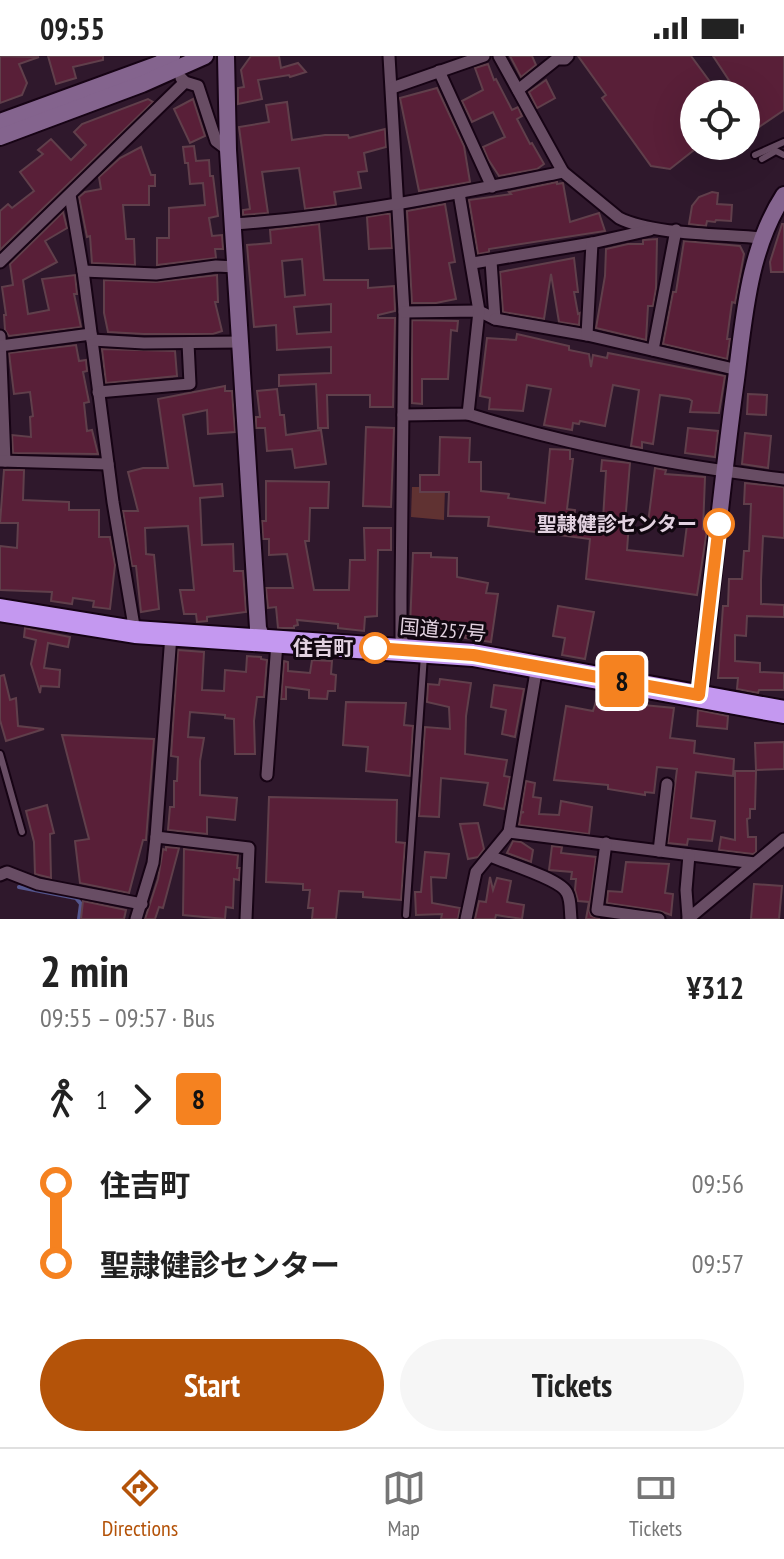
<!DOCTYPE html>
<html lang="en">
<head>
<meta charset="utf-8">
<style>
  :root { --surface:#fff; --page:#f6f6f6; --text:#222; --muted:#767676; --line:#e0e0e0; --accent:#b45309 }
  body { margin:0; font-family:"PT Sans Narrow","Noto Sans JP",sans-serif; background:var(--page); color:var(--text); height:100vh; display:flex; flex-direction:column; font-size:30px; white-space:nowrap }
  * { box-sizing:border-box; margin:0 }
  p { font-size:26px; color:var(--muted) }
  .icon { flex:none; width:44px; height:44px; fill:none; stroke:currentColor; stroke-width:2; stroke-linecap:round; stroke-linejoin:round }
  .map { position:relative; height:863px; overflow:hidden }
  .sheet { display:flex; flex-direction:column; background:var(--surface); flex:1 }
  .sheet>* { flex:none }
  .badge { padding:0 16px; border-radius:6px; font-size:28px; line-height:52px }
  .fabs { position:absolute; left:680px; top:24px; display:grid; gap:16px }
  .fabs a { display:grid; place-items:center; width:80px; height:80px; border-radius:50%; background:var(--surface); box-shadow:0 8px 32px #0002; font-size:40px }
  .map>.badge { position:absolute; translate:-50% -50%; box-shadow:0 0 0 4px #fff }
  .legs { display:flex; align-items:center; gap:12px; height:88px; padding:0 40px; font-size:26px }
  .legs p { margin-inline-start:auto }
  .head { display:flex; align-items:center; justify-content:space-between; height:136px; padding:0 40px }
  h1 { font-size:44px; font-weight:700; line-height:60px }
  .cta { display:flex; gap:16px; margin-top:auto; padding:16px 40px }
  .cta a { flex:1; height:92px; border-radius:48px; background:var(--accent); color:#fff; font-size:32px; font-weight:700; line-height:92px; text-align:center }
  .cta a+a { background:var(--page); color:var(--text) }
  ul { padding:0 40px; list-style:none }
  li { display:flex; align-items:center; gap:28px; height:80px; font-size:30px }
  li i { display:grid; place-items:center; width:12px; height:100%; margin:0 10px; background:currentColor }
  li i::after { content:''; width:20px; height:20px; margin:-10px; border:6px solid; border-radius:50%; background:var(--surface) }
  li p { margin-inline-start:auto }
  li:first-child i { background:linear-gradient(#0000 50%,currentColor 0) }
  li:last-child i { background:linear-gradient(currentColor 50%,#0000 0) }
  .status { display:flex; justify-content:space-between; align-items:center; height:56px; padding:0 40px; background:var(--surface); direction:ltr }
  .status svg { height:22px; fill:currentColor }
  .menu { display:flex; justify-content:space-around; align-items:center; height:112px; border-top:2px solid var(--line); background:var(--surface); font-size:22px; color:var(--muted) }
  .menu a { display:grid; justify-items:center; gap:4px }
  .menu .active { color:var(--accent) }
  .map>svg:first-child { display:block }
  .green { fill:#603232 }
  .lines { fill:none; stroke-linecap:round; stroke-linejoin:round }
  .stream { stroke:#54568e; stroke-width:4 }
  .building { fill:#591f38; stroke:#603f4b; stroke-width:2; fill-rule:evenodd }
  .lane-casing { stroke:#160314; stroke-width:10 }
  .street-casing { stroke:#160314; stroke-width:15 }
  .secondary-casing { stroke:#160314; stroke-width:20 }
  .highway-casing { stroke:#160314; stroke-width:26 }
  .lane { stroke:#684d64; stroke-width:6 }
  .street { stroke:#684d64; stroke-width:11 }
  .secondary { stroke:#84648e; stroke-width:16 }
  .highway { stroke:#c498f0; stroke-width:22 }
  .line-1-casing { stroke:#fff; stroke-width:18 }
  .line-1 { stroke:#f58220; stroke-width:12 }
  .stop-1-dot { fill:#fff; stroke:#f58220; stroke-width:4 }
  .labels { text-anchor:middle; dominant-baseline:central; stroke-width:6; stroke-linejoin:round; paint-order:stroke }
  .stop-label { font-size:20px; font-weight:bold; fill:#e2d2e0; stroke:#110710; text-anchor:end }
  .street-label { font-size:20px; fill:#e2d2e0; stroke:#110710 }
</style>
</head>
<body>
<div class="status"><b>09:55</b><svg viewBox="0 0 49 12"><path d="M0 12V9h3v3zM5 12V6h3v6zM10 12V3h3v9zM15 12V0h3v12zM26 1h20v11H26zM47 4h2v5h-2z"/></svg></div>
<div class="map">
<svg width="784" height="863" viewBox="0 0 784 863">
  <rect width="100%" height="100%" fill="#2f182c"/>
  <polygon class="green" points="412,431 445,431 444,464 411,461"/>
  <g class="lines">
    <polyline class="stream" points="19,831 76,842 81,848 79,863"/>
  </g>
  <g class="building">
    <polygon points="0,0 39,1 19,8 27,27 22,39 0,47"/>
    <polygon points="48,0 103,0 103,4 73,11 76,22 56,28"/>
    <polygon points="251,0 279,0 281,12 298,7 306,16 290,21 289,19 258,24 262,43 238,48 238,32 244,31 241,14"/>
    <polygon points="510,0 532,0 536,9 521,21"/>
    <polygon points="578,0 691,0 719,38 694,38 694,94 670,113 651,110 602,42 606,39"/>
    <polygon points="713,0 784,0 784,54 759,71 746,50 746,38 738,38"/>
    <polygon points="488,8 494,24 496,23 512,54 518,51 522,60 517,63 530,88 532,87 544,108 537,113 499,120 488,103 483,91 505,81 493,56 472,66 462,45 483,34 475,12"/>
    <polygon points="546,24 555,42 537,52 529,36"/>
    <polygon points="437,32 464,90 470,126 419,135 400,42"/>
    <polygon points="148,43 153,46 0,194 0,155 8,148 12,152 34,135 20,116 43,98 38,94 51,83 71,104 86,89 74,76 82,68"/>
    <polygon points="193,43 205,80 190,87 174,53"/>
    <polygon points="287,46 292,84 325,79 348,79 349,82 385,73 386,91 364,97 367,115 358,116 361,132 334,136 336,149 305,153 299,112 262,116 268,157 243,159 243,154 250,153 239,71 269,66 266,49"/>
    <polygon points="194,90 196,105 209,104 210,120 213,120 218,160 209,162 212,180 222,179 223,193 215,193 216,202 157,209 157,182 169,182 169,152 205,149 203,127 190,128 188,107 185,107 183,91"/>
    <polygon points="141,91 151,119 155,119 155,130 149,130 149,149 123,149 126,183 134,183 135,209 92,207 90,180 87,181 79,141 85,136 101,133 99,121 120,102"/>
    <polygon points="557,126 557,128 563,127 570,166 599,157 605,175 489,193 489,196 478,198 469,144 511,138 509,136"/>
    <polygon points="712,136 718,137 717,148 732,149 731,165 716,164 715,166 707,165 706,170 689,168 692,150 699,141"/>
    <polygon points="445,148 455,206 449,207 456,243 436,247 412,247 407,155"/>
    <polygon points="63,156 67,172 45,185 57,206 23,224 28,258 49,254 42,223 75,219 77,238 74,238 81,271 9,280 5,274 4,259 6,259 2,231 13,229 10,208"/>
    <polygon points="385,158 390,158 392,192 369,193 367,161"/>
    <path d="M319 168 324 224H368V232L394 230 395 255 378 259V262H395L393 351H370V339H327L328 372H318L316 328 279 330V319L331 317V291L277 294 276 269 254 271 247 189 271 187 270 174ZM302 203 305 239 285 241 282 205ZM331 248V276L297 278 294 251Z"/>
    <polygon points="782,168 784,168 784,216 771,216 770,206"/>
    <polygon points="657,183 656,232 653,250 648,250 646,284 596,272 605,220 606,193 628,188 643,188 643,184"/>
    <polygon points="684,185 740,190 744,198 735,247 732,246 727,283 730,283 727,303 663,288 673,236 676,236"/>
    <polygon points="574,202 578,236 574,236 578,258 580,257 579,269 559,266 551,218 544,263 503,256 500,216"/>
    <polygon points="217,219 218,246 215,246 222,275 213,278 144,278 108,276 104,257 104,224 156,226"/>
    <polygon points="412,264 458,265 457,275 451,274 448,323 422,323 422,348 412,347"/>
    <polygon points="517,278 569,290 569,294 589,298 591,311 593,299 607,302 608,297 725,320 719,357 690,356 692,345 689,343 660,339 653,388 642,386 642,392 631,390 639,334 613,329 605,370 580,365 579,368 573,367 572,374 544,369 551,333 527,329 523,355 489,353 490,342 480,340 487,282 516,284"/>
    <polygon points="76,289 79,305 86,304 87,315 83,316 89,346 84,347 87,375 92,374 98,398 13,397 12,379 31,381 30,361 33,360 30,336 14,338 9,297"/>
    <polygon points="102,293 175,295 177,320 106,327"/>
    <polygon points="225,330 225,335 232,335 235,376 208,378 207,354 183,359 194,430 222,428 223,440 200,442 202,489 233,488 234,515 243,515 246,556 207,561 207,565 197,566 196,558 184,558 180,534 194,534 188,470 145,472 146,498 154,499 159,553 141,556 136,510 132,510 123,455 138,455 128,416 143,412 168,412 158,343"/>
    <polygon points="277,333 280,359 284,359 286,379 321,374 326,408 295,412 292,393 267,395 265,372 256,372 256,361 260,361 257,335"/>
    <polygon points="748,338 767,339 766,359 747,358"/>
    <polygon points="366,371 394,372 391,451 363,450"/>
    <polygon points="688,372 718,375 715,401 685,397"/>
    <polygon points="745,377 771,380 768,412 742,408"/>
    <polygon points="440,381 470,382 469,406 481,406 481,435 509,438 508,442 545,447 550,393 570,394 570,403 573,403 567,453 575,454 574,461 603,463 606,415 601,415 602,404 630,407 625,467 629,467 627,494 683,500 687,469 648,467 655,412 666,414 665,418 705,421 703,473 707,474 697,539 586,523 590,483 488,470 489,461 448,460 449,436 420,436 420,419 439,419"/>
    <polygon points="4,414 24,414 23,444 69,446 69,454 99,454 99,481 110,481 115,509 110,553 93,551 94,545 73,542 72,548 51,545 52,536 0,534 0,490 17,492 18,467 0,467"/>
    <polygon points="266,425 329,426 328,452 310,452 309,485 305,485 314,534 349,534 350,504 365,504 364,472 391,472 391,494 378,494 377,560 365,561 364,575 338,572 338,568 297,564 298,569 294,570 294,572 278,572 276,551 268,552 266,532 293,532 287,498 269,499 269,483 263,483 262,465 266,465"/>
    <polygon points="745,427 784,431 784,482 763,480 761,524 761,548 784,549 784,561 747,560 746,580 735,579 735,605 760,607 760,616 784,617 784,634 759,634 758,637 737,633 738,622 718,622 723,550 728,550 729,523 742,523 744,495 749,495 751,448 744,448"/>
    <polygon points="413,497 431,497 431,501 457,502 457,521 488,527 486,537 498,538 491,586 465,582 467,573 410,571"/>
    <polygon points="558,550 594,556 585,603 562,599 565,582 553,580"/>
    <polygon points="25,572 70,581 68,591 48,587 44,612 60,614 59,631 41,630 40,637 31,608 36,584 24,581"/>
    <polygon points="178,594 204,596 202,634 224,635 225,614 246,616 247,600 261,601 261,603 267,604 264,641 257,641 254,665 255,698 235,698 234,663 225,662 225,659 190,656 188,681 204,682 200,705 200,739 237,742 235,764 207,761 207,778 168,774 170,751 174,751 174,725 177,725 178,701 171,700"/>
    <polygon points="312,604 332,605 331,618 336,619 335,635 328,635 327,643 309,642 309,634 286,631 286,643 281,643 284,605 288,606 288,615 310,617"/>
    <polygon points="4,619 10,644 16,642 18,670 44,673 6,685 0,664 0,620"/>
    <polygon points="440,623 471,627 466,660 465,698 507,704 504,720 510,721 504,753 484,749 488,727 441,722 439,761 419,760 425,671 450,673 449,651 427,646 428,628 439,629"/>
    <polygon points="494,629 524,633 515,681 502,678 506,654 491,651"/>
    <polygon points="599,636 614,639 612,650 633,653 633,648 674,652 670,682 695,685 694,697 734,703 733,720 696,716 691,762 715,765 712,785 688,783 687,789 668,787 677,713 657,711 654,737 645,736 645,739 608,733 608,729 554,724 566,650 593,655"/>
    <polygon points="346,646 406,647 404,669 413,670 410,720 366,715 368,691 343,689"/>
    <polygon points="698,654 728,660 727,673 697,670"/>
    <polygon points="62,679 154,683 146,784 143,784 129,837 80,827 75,785 89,783"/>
    <polygon points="784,686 784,713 756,714 755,687"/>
    <polygon points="735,715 756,715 755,753 750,753 750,762 747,763 748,781 756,781 756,796 753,798 719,794 721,781 735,784"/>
    <polygon points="526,725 535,727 533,741 541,742 539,758 559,759 561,745 592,751 589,778 519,769 521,757 524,756 521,756"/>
    <polygon points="269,741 397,744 396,786 405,787 401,844 363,841 363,836 339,835 336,863 312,863 313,852 308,852 310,834 303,834 303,828 266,826"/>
    <polygon points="47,749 54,777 50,778 51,822 35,818 34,786 26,755"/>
    <polygon points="478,767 484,793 478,801 468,803 460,768"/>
    <polygon points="513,785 521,786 533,794 531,806 507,797"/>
    <polygon points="552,790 562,791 561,797 596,801 589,854 591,860 600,863 586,863 589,846 578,845 575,834 576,823 571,823 572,816 549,814"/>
    <polygon points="166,791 179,792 163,852 159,851 155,863 145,863 158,823 163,793 166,794"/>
    <polygon points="184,793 238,799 237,812 240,812 239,824 234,823 233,852 226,851 225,863 183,859"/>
    <polygon points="425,796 449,798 446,822 431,821 432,847 460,852 458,863 441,863 442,858 416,859 415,836 421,836"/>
    <polygon points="626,806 669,808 665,837 673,838 671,859 660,855 607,847 608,835 622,836"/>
    <polygon points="490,821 493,834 497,822 511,825 507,846 524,849 522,863 496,859 495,863 475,863 479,845 486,846"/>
    <polygon points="754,828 782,830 779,863 751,863"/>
    <polygon points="83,845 126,854 124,863 81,863"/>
  </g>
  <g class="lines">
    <defs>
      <g id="lane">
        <polyline points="755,99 784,86"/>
        <polyline points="762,103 776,95 784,99"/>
        <polyline points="0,698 22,776"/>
        <polyline points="406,859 424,599"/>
      </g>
      <g id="street">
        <polyline points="389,0 404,256 401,540 401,581 405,593"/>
        <polyline points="499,0 563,116"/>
        <polyline points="439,15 492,131"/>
        <polyline points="181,22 185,26 198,30 216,85 228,94"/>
        <polyline points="392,32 484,0"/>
        <polyline points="518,34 557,3 565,3 568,0"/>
        <polyline points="70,139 83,215 113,446 135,576"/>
        <path d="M233 168C344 161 454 138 563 116L619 162C653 179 722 178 761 182"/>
        <polyline points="0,206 185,26"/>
        <polyline points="473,207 592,187"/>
        <polyline points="83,215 156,218 216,210 236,211"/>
        <polyline points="404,256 479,255 495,263 491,205"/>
        <polyline points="495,263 587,279 738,314"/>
        <polyline points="587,279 592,187 650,174"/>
        <polyline points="0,280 5,405"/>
        <polyline points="92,284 144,287 241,286"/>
        <polyline points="0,290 91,278"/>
        <polyline points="653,294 676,174"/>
        <polyline points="98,336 190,328 188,287"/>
        <path d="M468 358C571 390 677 410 784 423"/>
        <polyline points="403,359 468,358 479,255 459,137"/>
        <polyline points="1,405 108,408"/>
        <polyline points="537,610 509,776 755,807"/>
        <polyline points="267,719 277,587"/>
        <polyline points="156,781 249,792 246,863"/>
        <polyline points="606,787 597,854 659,863"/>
        <polyline points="659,795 667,728"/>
        <path d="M490 800C506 807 561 823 567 837 571 844 570 855 571 863"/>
        <polyline points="0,819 7,816 38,828 142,848"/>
        <polyline points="688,861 686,834 689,799"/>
        <polyline points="136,863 153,807 156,781 171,579"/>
        <polyline points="466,863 476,816 509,776"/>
        <polyline points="688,863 784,783"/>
      </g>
      <g id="secondary">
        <polyline points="226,0 228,94 258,572 263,586"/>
        <polyline points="0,66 159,8 172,0"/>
        <polyline points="0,81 142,28 205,0"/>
        <path d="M699 639C712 536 721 433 735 331 744 265 747 196 784 139"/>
      </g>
      <polyline id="highway" points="0,554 135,576 473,599 784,656"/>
    </defs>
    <use href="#lane" class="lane-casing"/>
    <use href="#street" class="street-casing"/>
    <use href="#secondary" class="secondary-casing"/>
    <use href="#highway" class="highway-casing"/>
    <use href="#lane" class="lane"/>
    <use href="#street" class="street"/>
    <use href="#secondary" class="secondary"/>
    <use href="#highway" class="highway"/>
  </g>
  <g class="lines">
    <defs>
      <polyline id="line-1" points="375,592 473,599 699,639 719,468"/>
    </defs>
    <use href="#line-1" class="line-1-casing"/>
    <use href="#line-1" class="line-1"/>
  </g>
  <g class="stop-1-dot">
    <circle cx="719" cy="468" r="14"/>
    <circle cx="375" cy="592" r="14"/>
  </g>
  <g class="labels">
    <g class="stop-label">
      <text x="697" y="468">聖隷健診センター</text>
      <text x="353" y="592">住吉町</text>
    </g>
    <g class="street-label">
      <text transform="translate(443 574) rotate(5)">国道257号</text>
    </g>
  </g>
</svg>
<div class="fabs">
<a><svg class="icon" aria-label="locate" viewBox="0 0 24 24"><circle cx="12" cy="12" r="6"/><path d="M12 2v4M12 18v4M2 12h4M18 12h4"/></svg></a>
</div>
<b class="badge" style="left:622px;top:625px;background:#f58220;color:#111">8</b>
</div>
<section class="sheet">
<div class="head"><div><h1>2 min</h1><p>09:55 – 09:57 · Bus</p></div><b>¥312</b></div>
<div class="legs"><svg class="icon" aria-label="walk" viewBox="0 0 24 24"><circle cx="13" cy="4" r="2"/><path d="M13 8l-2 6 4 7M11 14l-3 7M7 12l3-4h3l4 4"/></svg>1<svg class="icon" aria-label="forward" viewBox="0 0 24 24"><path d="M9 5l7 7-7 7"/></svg><b class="badge" style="background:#f58220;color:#111">8</b></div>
<ul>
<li><i style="color:#f58220"></i><b>住吉町</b><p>09:56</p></li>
<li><i style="color:#f58220"></i><b>聖隷健診センター</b><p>09:57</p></li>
</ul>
<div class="cta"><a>Start</a><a>Tickets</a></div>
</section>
<nav class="menu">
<a class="active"><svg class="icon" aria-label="directions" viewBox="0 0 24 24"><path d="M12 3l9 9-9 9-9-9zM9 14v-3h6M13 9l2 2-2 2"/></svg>Directions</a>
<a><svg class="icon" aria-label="map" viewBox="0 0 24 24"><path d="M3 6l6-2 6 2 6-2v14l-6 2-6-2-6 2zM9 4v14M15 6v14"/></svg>Map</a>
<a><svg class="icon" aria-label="tickets" viewBox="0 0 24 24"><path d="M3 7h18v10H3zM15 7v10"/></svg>Tickets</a>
</nav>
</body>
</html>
